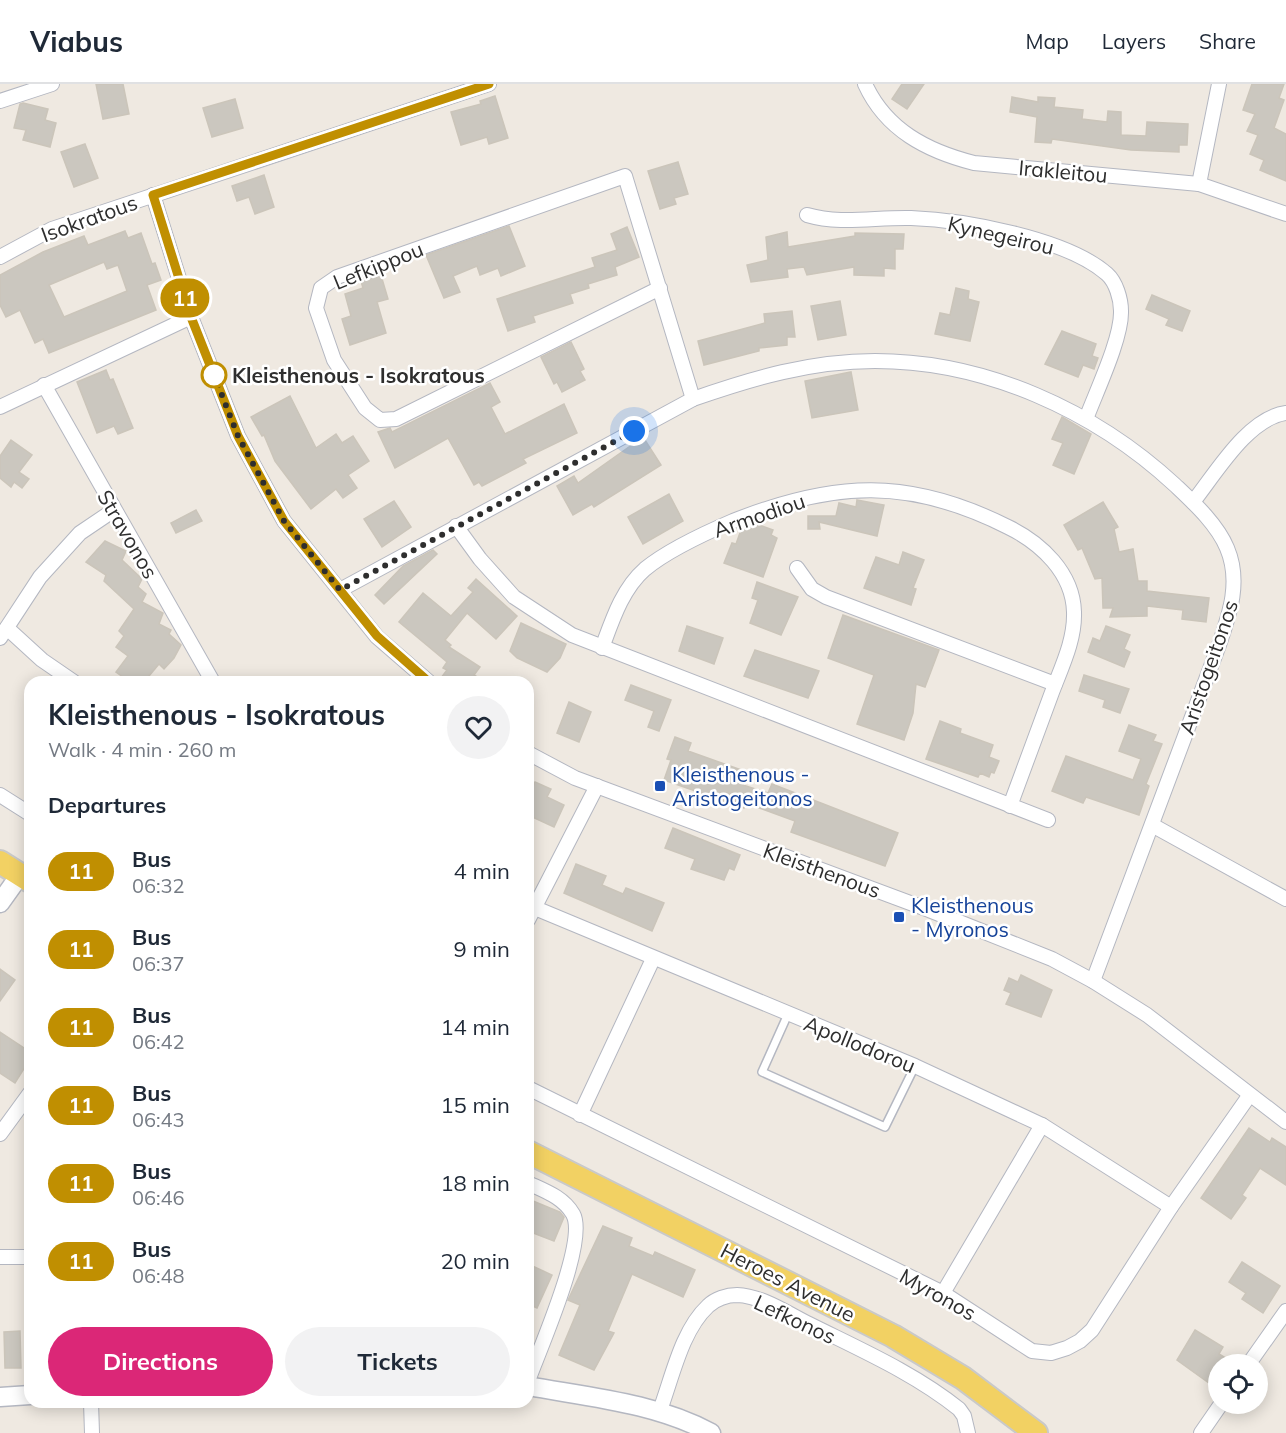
<!DOCTYPE html>
<html lang="en">
<head>
<meta charset="utf-8">
<style>
  :root { --surface:#fff; --page:#f2f2f3; --text:#1f2937; --muted:#747a83; --line:#e0e1e3; --accent:#db2777 }
  body { margin:0; font-family:Mulish,sans-serif; background:var(--page); color:var(--text); height:100vh; display:flex; flex-direction:column; font-size:22px; white-space:nowrap }
  * { box-sizing:border-box; margin:0 }
  p { font-size:20px; color:var(--muted) }
  .icon { flex:none; width:33px; height:33px; fill:none; stroke:currentColor; stroke-width:2; stroke-linecap:round; stroke-linejoin:round }
  .map { position:relative; flex:1; overflow:hidden }
  .drawer { position:absolute; left:24px; top:592px; width:510px; height:732px; display:flex; flex-direction:column; background:var(--surface); border-radius:18px; box-shadow:0 3px 15px #0003 }
  .drawer>* { flex:none }
  .badge { padding:0 12px; border-radius:20px; font-size:21px; line-height:39px }
  .fabs { position:absolute; left:1208px; top:1270px; display:grid; gap:12px }
  .fabs a { display:grid; place-items:center; width:60px; height:60px; border-radius:50%; background:var(--surface); box-shadow:0 3px 15px #0003; font-size:30px }
  .you { position:absolute; width:30px; height:30px; margin:-15px; border:4px solid #fff; border-radius:50%; background:#1a73e8; box-shadow:0 0 0 9px #1a73e833 }
  .map>.badge { position:absolute; translate:-50% -50%; box-shadow:0 0 0 3px #fff }
  h2 { padding:0 24px; font-size:22px; line-height:54px }
  .round { display:grid; place-items:center; flex:none; width:63px; height:63px; border-radius:32px; background:var(--page) }
  .overview { display:flex; align-items:center; justify-content:space-between; height:102px; padding:0 24px }
  h1 { font-size:28px; font-weight:700; line-height:45px }
  .cta { display:flex; gap:12px; margin-top:auto; padding:12px 24px }
  .cta a { flex:1; height:69px; border-radius:36px; background:var(--accent); color:#fff; font-size:24px; font-weight:700; line-height:69px; text-align:center }
  .cta a+a { background:var(--page); color:var(--text) }
  ul { padding:0; list-style:none }
  li { display:flex; align-items:center; gap:18px; height:78px; padding:0 24px }
  li div { flex:1 }
  li b { display:block; font-size:22px }
  li em { font-style:normal }
  li .badge { min-width:66px; font-weight:700; text-align:center }
  header { display:flex; align-items:center; gap:36px; box-sizing:border-box; height:84px; padding:0 30px; background:var(--surface); border-bottom:2px solid var(--line) }
  header strong { font-size:28px }
  nav { display:flex; gap:33px; margin-inline-start:auto; font-size:21px }
  .map>svg:first-child { display:block }
  .building { fill:#cbc7bf; stroke:#cbc5ba; stroke-width:1.5; fill-rule:evenodd }
  .lines { fill:none; stroke-linecap:round; stroke-linejoin:round }
  .service-casing { stroke:#b4b7c1; stroke-width:10 }
  .minor-casing { stroke:#b4b7c1; stroke-width:16 }
  .tertiary-casing { stroke:#b4b7c1; stroke-width:21 }
  .primary-casing { stroke:#c9c9c9; stroke-width:26 }
  .service { stroke:#fff; stroke-width:7 }
  .minor { stroke:#fff; stroke-width:14 }
  .tertiary { stroke:#fff; stroke-width:18 }
  .primary { stroke:#f2d163; stroke-width:22 }
  .line-casing { stroke:#fff; stroke-width:14 }
  .line { stroke:#c08f01; stroke-width:9 }
  .walk { stroke:#2e2e2e; stroke-width:6; stroke-dasharray:0 10.8 }
  .stop-dot { fill:#fff; stroke:#c08f01; stroke-width:3 }
  .transit-dot { fill:#1a4fb4; stroke:#fff; stroke-width:2 }
  .labels { text-anchor:middle; dominant-baseline:central; stroke-width:5; stroke-linejoin:round; paint-order:stroke }
  .street-label { font-size:21px; fill:#2e2e2e; stroke:#fff }
  .stop-label { font-size:21px; font-weight:bold; fill:#2e2e2e; stroke:#fff; text-anchor:start }
  .transit-label { font-size:21px; fill:#164399; stroke:#fff; text-anchor:start }
</style>
</head>
<body>
<header>
<strong>Viabus</strong>
<nav><a>Map</a><a>Layers</a><a>Share</a></nav>
</header>
<div class="map">
<svg width="1286" height="1349" viewBox="0 0 1286 1349">
  <rect width="100%" height="100%" fill="#efe9e1"/>
  <g class="building">
    <polygon points="96,0 123,0 129,30 103,35"/>
    <polygon points="902,0 924,0 907,25 892,15"/>
    <polygon points="1252,0 1284,0 1279,14 1284,16 1274,44 1286,50 1286,97 1260,86 1264,76 1250,70 1258,51 1247,47 1255,30 1243,26"/>
    <polygon points="495,12 508,54 489,60 487,53 461,61 451,28 481,20 480,17"/>
    <polygon points="1012,13 1038,18 1038,13 1055,14 1054,23 1083,26 1082,35 1107,38 1108,27 1121,28 1121,51 1146,52 1147,38 1188,40 1187,61 1179,61 1179,68 1131,66 1052,55 1051,59 1035,58 1037,33 1010,28"/>
    <polygon points="235,15 243,44 212,53 203,24"/>
    <polygon points="23,19 48,25 45,36 56,39 50,63 23,56 26,46 14,44 20,20"/>
    <polygon points="85,60 98,94 74,103 61,68"/>
    <polygon points="678,78 688,110 674,114 676,120 660,125 648,87"/>
    <polygon points="264,91 274,123 255,130 249,113 237,117 232,102"/>
    <polygon points="509,142 525,182 501,192 498,184 480,191 477,182 453,192 460,208 444,214 426,171"/>
    <polygon points="627,143 639,173 615,183 617,191 588,200 589,204 570,210 573,219 533,232 535,238 508,247 497,215 595,183 592,174 617,166 611,150"/>
    <path d="M125 147 128 154 141 149 152 180 155 179 161 196 147 201 156 226 49 269 43 255 35 259 20 226 6 233 0 221V191L43 168 84 152 88 161ZM104 178 107 185 118 181 127 207 64 233 49 201Z"/>
    <polygon points="787,148 788,163 855,152 855,149 904,150 903,165 895,165 895,185 884,184 884,192 854,191 854,183 807,191 804,183 787,185 788,193 751,198 747,181 768,176 766,153"/>
    <polygon points="380,188 388,215 377,218 386,249 350,261 342,235 351,232 345,210 363,204 360,194"/>
    <polygon points="956,204 969,207 968,215 979,218 970,257 935,250 940,229 950,231"/>
    <polygon points="1152,211 1190,227 1182,247 1166,241 1169,235 1146,225"/>
    <polygon points="840,217 846,251 818,256 811,222"/>
    <polygon points="792,227 795,253 787,253 787,261 759,264 759,267 704,281 698,257 765,239 764,230"/>
    <polygon points="1062,247 1096,260 1092,272 1098,274 1094,285 1083,281 1078,293 1045,280"/>
    <polygon points="571,258 584,285 580,287 585,296 562,308 557,298 554,300 541,273"/>
    <polygon points="106,286 110,296 113,295 133,344 118,350 114,342 97,349 77,298"/>
    <polygon points="851,288 858,326 812,334 805,297"/>
    <polygon points="490,299 500,318 491,323 505,350 564,320 577,349 523,375 526,379 482,402 479,398 474,401 448,354 395,384 378,348 390,344 392,348"/>
    <polygon points="290,312 316,364 336,350 342,359 353,352 369,377 348,391 357,404 343,414 336,405 311,425 275,377 264,351 262,352 251,333"/>
    <polygon points="1062,333 1091,350 1074,390 1053,381 1063,359 1052,355"/>
    <polygon points="643,353 661,381 594,423 592,420 573,431 557,402 574,392 578,399"/>
    <polygon points="11,356 32,371 19,388 29,395 22,404 14,398 11,403 0,394 0,372"/>
    <polygon points="669,410 683,437 643,460 628,433"/>
    <polygon points="857,416 884,421 877,452 819,438 820,445 808,445 808,432 836,432 839,419 856,423"/>
    <polygon points="394,417 411,443 382,463 364,435"/>
    <polygon points="1103,418 1118,443 1114,445 1119,468 1133,465 1138,497 1147,497 1147,507 1209,514 1206,538 1182,535 1183,526 1147,522 1147,532 1110,533 1113,524 1103,524 1102,494 1095,495 1082,464 1078,466 1064,441"/>
    <polygon points="196,426 202,437 176,449 171,439"/>
    <polygon points="754,439 773,446 771,451 777,454 763,493 724,479 732,459 736,460 742,443"/>
    <polygon points="105,457 126,467 122,476 142,495 138,503 146,510 142,518 163,529 159,540 171,546 169,550 181,561 174,574 164,585 159,580 144,598 130,598 116,588 128,572 116,563 124,552 119,547 134,525 104,497 106,491 86,478"/>
    <polygon points="433,466 437,470 384,520 375,511 403,482"/>
    <polygon points="903,468 924,476 913,504 916,505 911,521 864,504 876,473 899,481"/>
    <polygon points="476,495 517,532 496,555 467,529 445,556 451,561 449,563 480,583 474,591 485,598 438,598 447,586 443,584 447,578 399,538 423,509 451,532 473,508 468,504"/>
    <polygon points="757,498 798,513 781,551 750,539 758,516 752,514"/>
    <polygon points="843,531 939,566 925,603 916,600 913,629 904,656 857,640 874,591 828,574"/>
    <polygon points="521,539 566,560 560,574 547,588 517,574 510,567"/>
    <polygon points="687,542 723,554 714,580 679,567"/>
    <polygon points="1106,542 1130,551 1124,565 1130,568 1124,583 1088,568 1093,554 1100,557"/>
    <polygon points="755,566 819,587 808,614 744,592"/>
    <polygon points="1084,591 1129,605 1120,629 1103,623 1105,616 1079,607"/>
    <polygon points="631,601 671,616 659,647 648,643 654,627 625,616"/>
    <polygon points="569,618 591,628 579,658 557,649"/>
    <polygon points="940,637 961,645 960,649 993,661 989,673 999,677 994,689 991,688 989,693 980,689 978,693 926,675"/>
    <polygon points="1129,641 1156,651 1153,657 1162,660 1146,700 1149,702 1139,731 1086,713 1083,719 1052,707 1066,672 1133,696 1141,675 1119,667"/>
    <polygon points="675,653 691,659 688,667 747,688 743,701 768,709 772,700 898,749 885,782 791,748 795,737 746,719 744,724 664,696 671,676 667,675"/>
    <polygon points="535,698 551,705 547,713 564,721 554,743 528,731 528,712"/>
    <polygon points="673,744 740,771 734,786 729,784 724,796 691,785 695,775 665,764"/>
    <polygon points="576,780 606,792 602,801 623,810 626,804 664,819 652,847 564,809"/>
    <polygon points="0,885 15,896 0,917"/>
    <polygon points="1021,891 1052,906 1041,933 1006,920 1011,909 1004,906 1009,894 1018,898"/>
    <polygon points="0,948 30,968 30,975 15,999 0,989"/>
    <polygon points="1249,1044 1270,1058 1272,1054 1286,1063 1286,1101 1260,1084 1242,1111 1246,1114 1231,1135 1201,1114"/>
    <polygon points="533,1117 560,1128 564,1133 554,1157 528,1147 528,1129"/>
    <polygon points="603,1142 632,1154 629,1162 653,1172 655,1168 695,1186 683,1213 632,1190 608,1247 614,1249 594,1286 559,1271 580,1221 568,1216"/>
    <polygon points="1242,1178 1280,1202 1263,1229 1242,1215 1246,1209 1229,1198"/>
    <polygon points="528,1180 552,1191 537,1224 528,1220"/>
    <polygon points="1195,1246 1223,1263 1219,1270 1237,1281 1218,1281 1218,1293 1213,1302 1177,1276"/>
    <polygon points="20,1247 21,1284 5,1284 4,1248"/>
  </g>
  <g class="lines">
    <defs>
      <polyline id="service" points="788,930 762,988 885,1043 915,982"/>
      <g id="minor">
        <path d="M865 0C886 46 927 67 974 79L1199 100 1286 130"/>
        <polyline points="0,17 52,0"/>
        <polyline points="1199,100 1219,0"/>
        <polyline points="153,111 191,233 238,352 284,437 377,553 429,598"/>
        <path d="M807 131C841 141 875 133 911 134 963 136 1066 154 1107 190 1116 198 1121 215 1121 227 1122 254 1096 308 1086 335"/>
        <polyline points="0,173 52,145 489,0"/>
        <polyline points="660,204 396,335 380,336 365,324 334,276 316,224 321,204 337,193 625,92 693,315"/>
        <polyline points="44,301 213,598"/>
        <polyline points="0,323 191,233"/>
        <path d="M1193 418C1216 389 1248 334 1286 329"/>
        <polyline points="456,442 480,475 514,513 572,551 1048,736"/>
        <polyline points="797,484 812,505 826,513 1055,600"/>
        <path d="M340 506 693 315C753 294 811 277 875 277 986 277 1095 327 1175 401 1194 419 1217 440 1227 464 1241 497 1230 529 1219 561L1093 897"/>
        <polyline points="7,544 42,576 74,598"/>
        <polyline points="0,554 40,493 80,449 114,426"/>
        <path d="M602 564C612 537 622 505 645 485 668 466 705 449 733 437 834 397 909 393 1008 443 1041 459 1073 489 1074 528 1075 557 1061 584 1051 611 1037 648 1024 685 1010 722"/>
        <polyline points="528,669 575,694 929,826 1052,875 1093,897 1147,931 1286,1038"/>
        <polyline points="0,711 30,730"/>
        <polyline points="1152,741 1286,815"/>
        <polyline points="535,824 915,982 1042,1041 1171,1123"/>
        <polyline points="528,836 597,702"/>
        <polyline points="528,1004 943,1209 1032,1267 1051,1269 1067,1264 1080,1257 1092,1246 1171,1123 1249,1012"/>
        <polyline points="580,1031 653,875"/>
        <polyline points="0,1050 30,1009"/>
        <path d="M528 1099C545 1107 563 1113 573 1130 588 1157 539 1266 528 1297"/>
        <polyline points="0,1173 30,1173"/>
        <polyline points="943,1209 1042,1041"/>
        <polyline points="1248,1281 1286,1227"/>
        <polyline points="91,1318 92,1349"/>
        <path d="M659 1329C672 1295 681 1247 708 1222 715 1215 727 1211 737 1211 762 1212 787 1229 809 1240 861 1266 914 1289 959 1325L964 1332 968 1349"/>
        <polyline points="1201,1349 1221,1320"/>
      </g>
      <g id="tertiary">
        <polyline points="0,819 20,791"/>
        <path d="M528 1302C588 1313 656 1319 711 1349"/>
        <polyline points="0,1313 30,1311"/>
      </g>
      <g id="primary">
        <polyline points="0,778 30,797"/>
        <polyline points="528,1068 893,1252 963,1294 1036,1349"/>
      </g>
    </defs>
    <use href="#service" class="service-casing"/>
    <use href="#minor" class="minor-casing"/>
    <use href="#tertiary" class="tertiary-casing"/>
    <use href="#primary" class="primary-casing"/>
    <use href="#service" class="service"/>
    <use href="#minor" class="minor"/>
    <use href="#tertiary" class="tertiary"/>
    <use href="#primary" class="primary"/>
  </g>
  <g class="lines">
    <defs>
      <polyline id="line" points="429,598 377,552 284,437 238,352 191,233 153,111 489,0"/>
    </defs>
    <use href="#line" class="line-casing"/>
    <use href="#line" class="line"/>
    <polyline class="walk" points="214,291 238,352 284,437 340,506 634,347"/>
  </g>
  <circle class="stop-dot" cx="214" cy="291" r="12"/>
  <g class="transit-dot">
    <rect x="654" y="696" width="12" height="12" rx="3"/>
    <rect x="893" y="827" width="12" height="12" rx="3"/>
  </g>
  <g class="labels">
    <g class="street-label">
      <text transform="translate(1063 87) rotate(5)">Irakleitou</text>
      <text transform="translate(89 134) rotate(-20)">Isokratous</text>
      <text transform="translate(1001 151) rotate(13)">Kynegeirou</text>
      <text transform="translate(378 181) rotate(-22)">Lefkippou</text>
      <text transform="translate(759 431) rotate(-19)">Armodiou</text>
      <text transform="translate(128 450) rotate(60)">Stravonos</text>
      <text transform="translate(1208 583) rotate(-71)">Aristogeitonos</text>
      <text transform="translate(822 786) rotate(20)">Kleisthenous</text>
      <text transform="translate(860 960) rotate(22)">Apollodorou</text>
      <text transform="translate(788 1198) rotate(27)">Heroes Avenue</text>
      <text transform="translate(938 1210) rotate(29)">Myronos</text>
      <text transform="translate(795 1235) rotate(25)">Lefkonos</text>
    </g>
    <g class="stop-label">
      <text x="232" y="291">Kleisthenous - Isokratous</text>
    </g>
    <g class="transit-label">
      <text x="672" y="690">Kleisthenous -<tspan x="672" dy="24">Aristogeitonos</tspan></text>
      <text x="911" y="821">Kleisthenous<tspan x="911" dy="24">- Myronos</tspan></text>
    </g>
  </g>
</svg>
<div class="fabs">
<a><svg class="icon" aria-label="locate" viewBox="0 0 24 24"><circle cx="12" cy="12" r="6"/><path d="M12 2v4M12 18v4M2 12h4M18 12h4"/></svg></a>
</div>
<div class="you" style="left:634px;top:347px"></div>
<b class="badge" style="left:185px;top:214px;background:#c08f01;color:#fff">11</b>
<section class="drawer">
<div class="overview"><div><h1>Kleisthenous - Isokratous</h1><p>Walk · 4 min · 260 m</p></div><a class="round"><svg class="icon" aria-label="heart" viewBox="0 0 24 24"><path d="M12 20l-8-8c-3-5 5-10 8-4 3-6 11-1 8 4z"/></svg></a></div>
<h2>Departures</h2>
<ul>
<li><span class="badge" style="background:#c08f01;color:#fff">11</span><div><b>Bus</b><p>06:32</p></div><em>4 min</em></li>
<li><span class="badge" style="background:#c08f01;color:#fff">11</span><div><b>Bus</b><p>06:37</p></div><em>9 min</em></li>
<li><span class="badge" style="background:#c08f01;color:#fff">11</span><div><b>Bus</b><p>06:42</p></div><em>14 min</em></li>
<li><span class="badge" style="background:#c08f01;color:#fff">11</span><div><b>Bus</b><p>06:43</p></div><em>15 min</em></li>
<li><span class="badge" style="background:#c08f01;color:#fff">11</span><div><b>Bus</b><p>06:46</p></div><em>18 min</em></li>
<li><span class="badge" style="background:#c08f01;color:#fff">11</span><div><b>Bus</b><p>06:48</p></div><em>20 min</em></li>
</ul>
<div class="cta"><a>Directions</a><a>Tickets</a></div>
</section>
</div>
</body>
</html>
